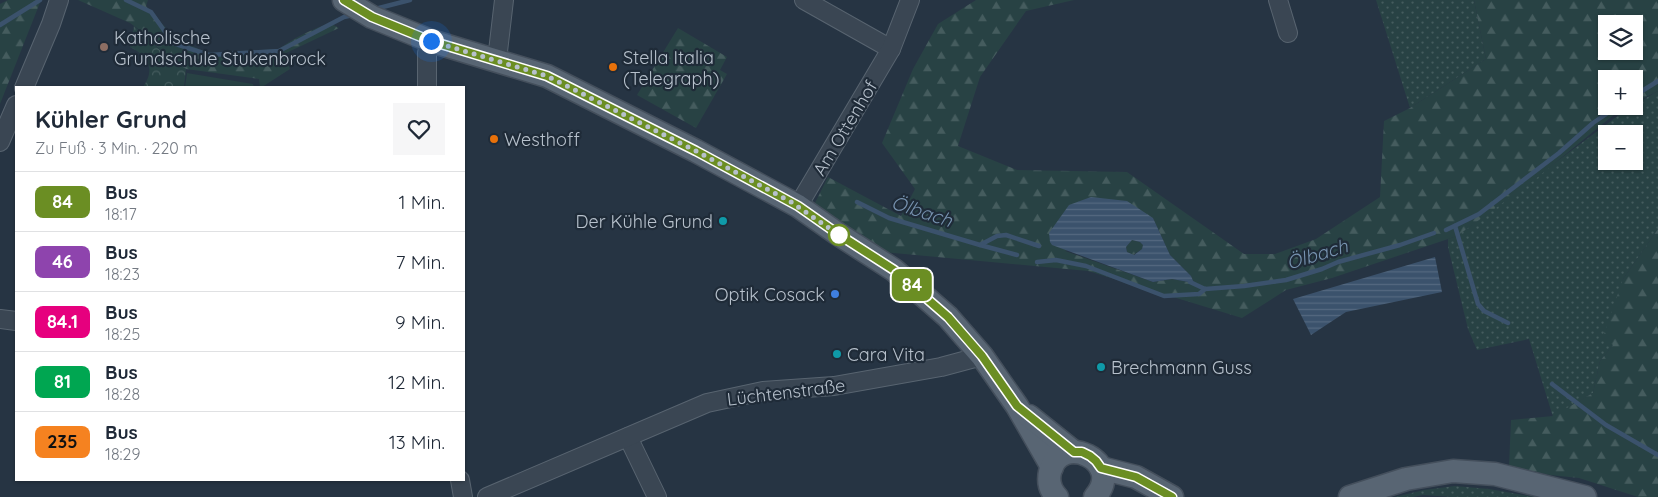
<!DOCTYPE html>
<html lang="de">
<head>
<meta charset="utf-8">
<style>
  :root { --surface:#fff; --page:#f6f6f7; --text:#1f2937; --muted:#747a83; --line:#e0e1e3 }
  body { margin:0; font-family:Quicksand,sans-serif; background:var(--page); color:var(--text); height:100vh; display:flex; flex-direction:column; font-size:19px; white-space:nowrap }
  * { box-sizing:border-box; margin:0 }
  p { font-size:16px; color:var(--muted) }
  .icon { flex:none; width:28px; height:28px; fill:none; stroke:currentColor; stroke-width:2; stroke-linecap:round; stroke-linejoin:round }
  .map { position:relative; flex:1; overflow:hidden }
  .side { position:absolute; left:15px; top:86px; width:450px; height:395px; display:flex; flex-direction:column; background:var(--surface); border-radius:0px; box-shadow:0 1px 4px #0004 }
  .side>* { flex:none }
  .badge { padding:0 10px; border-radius:8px; font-size:18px; line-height:32px }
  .fabs { position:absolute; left:1598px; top:15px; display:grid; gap:10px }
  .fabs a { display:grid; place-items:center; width:45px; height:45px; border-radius:0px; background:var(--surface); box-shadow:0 1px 4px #0004; font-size:25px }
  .you { position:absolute; width:25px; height:25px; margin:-12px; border:4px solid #fff; border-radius:50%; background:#1a73e8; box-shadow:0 0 0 8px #1a73e833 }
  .map>.badge { position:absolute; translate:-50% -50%; box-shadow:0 0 0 2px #fff }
  .round { display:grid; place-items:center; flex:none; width:52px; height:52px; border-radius:0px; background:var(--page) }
  .headline { display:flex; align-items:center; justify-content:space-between; height:85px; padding:0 20px }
  h1 { font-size:24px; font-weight:800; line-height:38px }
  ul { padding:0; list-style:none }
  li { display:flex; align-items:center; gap:15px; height:60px; padding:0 20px; border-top:1px solid var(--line) }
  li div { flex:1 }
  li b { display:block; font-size:19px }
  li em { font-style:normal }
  li .badge { min-width:55px; font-weight:700; text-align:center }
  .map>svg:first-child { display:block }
  .grass { fill:url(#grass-dots); fill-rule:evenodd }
  .forest { fill:url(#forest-firs); fill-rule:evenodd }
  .park { fill:url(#park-crowns) }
  .pitch { fill:#284244 }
  .water { fill:url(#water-rules); fill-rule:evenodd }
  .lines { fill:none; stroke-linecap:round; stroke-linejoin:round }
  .stream { stroke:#3b526c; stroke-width:4.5 }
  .minor-casing { stroke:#586470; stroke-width:20 }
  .major-casing { stroke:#444f5c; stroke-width:25 }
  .minor { stroke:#3a4653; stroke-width:18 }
  .major { stroke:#586573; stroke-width:22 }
  .line-casing { stroke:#fff; stroke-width:11 }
  .line { stroke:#6b8e23; stroke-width:8 }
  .walk { stroke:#b7c1cc; stroke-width:5; stroke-dasharray:0 9 }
  .education-dot { fill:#8d6e63; stroke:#1f2b38; stroke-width:2 }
  .food-dot { fill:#e8710a; stroke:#1f2b38; stroke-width:2 }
  .culture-dot { fill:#0f9aa8; stroke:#1f2b38; stroke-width:2 }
  .stop-dot { fill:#fff; stroke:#6b8e23; stroke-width:2.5 }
  .shop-dot { fill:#3f7fe0; stroke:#1f2b38; stroke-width:2 }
  .labels { text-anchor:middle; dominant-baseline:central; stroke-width:4.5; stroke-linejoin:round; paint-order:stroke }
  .poi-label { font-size:18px; fill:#b7c1cc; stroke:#1f2b38; text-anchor:start }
  .street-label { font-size:18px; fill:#b7c1cc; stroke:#1f2b38 }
  .water-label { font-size:19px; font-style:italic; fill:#7793b0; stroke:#1f2b38 }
</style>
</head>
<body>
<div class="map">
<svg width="1658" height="497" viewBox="0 0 1658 497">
  <defs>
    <pattern id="grass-dots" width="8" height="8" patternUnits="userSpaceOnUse" patternTransform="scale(1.25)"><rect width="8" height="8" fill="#284244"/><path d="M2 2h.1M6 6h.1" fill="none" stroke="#455c5e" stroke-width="1.8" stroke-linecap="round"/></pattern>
    <pattern id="forest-firs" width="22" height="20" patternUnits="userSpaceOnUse" patternTransform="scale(1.25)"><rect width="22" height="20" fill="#284244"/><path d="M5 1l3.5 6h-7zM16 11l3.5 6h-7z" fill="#455c5e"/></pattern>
    <pattern id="park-crowns" width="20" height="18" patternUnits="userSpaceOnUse" patternTransform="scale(1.25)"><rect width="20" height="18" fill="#284244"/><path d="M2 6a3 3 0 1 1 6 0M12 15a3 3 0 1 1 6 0" fill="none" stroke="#455c5e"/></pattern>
    <pattern id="water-rules" width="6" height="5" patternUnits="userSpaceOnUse" patternTransform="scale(1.25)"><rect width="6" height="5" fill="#3b526c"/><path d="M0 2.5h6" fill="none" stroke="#556980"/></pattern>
  </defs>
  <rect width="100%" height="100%" fill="#263443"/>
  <g class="grass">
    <polygon points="1376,0 1474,0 1486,59 1410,108"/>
    <path d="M1658 91V229L1623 279 1614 344 1600 361 1593 393 1553 417 1529 339 1477 350 1468 329 1448 247V239L1457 236 1631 106H1634V105ZM1606 134H1634V161H1606Z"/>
    <polygon points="1455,486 1489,489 1535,497 1453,497 1423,495 1413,497 1395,497 1424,490"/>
  </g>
  <g class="forest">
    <polygon points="8,0 41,0 0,104 0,4"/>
    <path d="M78 0H148L146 6 176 39 208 53 279 49C293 38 313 29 330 23L339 28 284 54 290 69 262 87H260L259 79 186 69 173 62 141 31 130 23Z"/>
    <path d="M976 0H1074L1026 11 980 77 958 146 1017 170 1127 172 1244 254H1275L1316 239 1380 197 1384 121 1410 108 1486 59 1474 0H1658V91L1634 103V79H1606V106H1628L1616 113 1533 181 1457 236 1332 278 1286 290 1242 318 1088 271 883 252 811 211 828 177 901 216 915 189 882 143 913 69 938 24ZM1606 24H1634V51H1606ZM1153 218 1170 255 1191 276 1194 283 1172 279 1153 282 1065 251Z"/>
    <polygon points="678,28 727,57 720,70 727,74 696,128 637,95"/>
    <polygon points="1658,229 1658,497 1638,497 1579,478 1550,475 1509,466 1511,420 1553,416 1593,393 1600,361 1613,345 1603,337 1623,279"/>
    <polygon points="1132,240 1140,242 1143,245 1142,249 1133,255 1127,252 1126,247"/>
  </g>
  <path class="park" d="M134 26 173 62 186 69 184 87H143C156 69 148 56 130 47Z"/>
  <polygon class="pitch" points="187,73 253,84 254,87 185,87"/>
  <g class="water">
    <path d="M1091 197 1127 201 1153 218 1170 255 1191 276 1194 283 1172 279 1153 282 1052 245 1050 242 1049 233 1069 205ZM1132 240 1140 242 1143 245 1142 249 1134 255 1127 252 1126 247Z"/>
    <polygon points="1435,257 1442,292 1346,312 1311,335 1293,299"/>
  </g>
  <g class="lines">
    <g class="stream">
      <polyline points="126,0 151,12 173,43 209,55 279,51 344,17 353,15"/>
      <polyline points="375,9 410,0"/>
      <polyline points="0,25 40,0"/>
      <polyline points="1634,96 1658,81"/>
      <polyline points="857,202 889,218 980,245 997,236 1006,235 1039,246"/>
      <polyline points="1455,226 1478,304 1484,311 1508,323"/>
      <polyline points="1446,230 1479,214 1559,153 1593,123 1618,106"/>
      <polyline points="980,245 1017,255"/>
      <polyline points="1037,262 1056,260 1086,266 1164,296 1199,294 1205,289"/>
      <polyline points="1190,282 1205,289 1244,286 1286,280 1322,269 1338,262 1400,245 1434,233"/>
      <polyline points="1552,384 1606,425 1658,455"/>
    </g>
    <defs>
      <g id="minor">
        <polyline points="804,0 891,49"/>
        <polyline points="1278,0 1288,33"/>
        <polyline points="497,60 504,0"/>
        <polyline points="24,88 51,24 59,0"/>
        <polyline points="427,88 427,53 431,41"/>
        <polyline points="0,142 16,105"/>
        <polyline points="798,206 891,49 910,0"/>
        <polyline points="0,319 16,321"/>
        <polyline points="628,437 657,497"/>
        <polyline points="460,480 463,497"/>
        <polyline points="487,497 707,403 763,391 834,386 941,367 982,356"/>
      </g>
      <g id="major">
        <polyline points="344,0 372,17 431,41 547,76 696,151 798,206 838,234 894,270 948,317 982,356 1017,406 1052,467"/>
        <polyline points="1029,416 1074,452"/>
        <polyline points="1101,468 1136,477 1172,497"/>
        <path d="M1057 497C1050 490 1048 481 1050 472 1060 430 1126 462 1095 497"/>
        <polyline points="1350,497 1406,479 1453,471 1495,474 1585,497"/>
      </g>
    </defs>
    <use href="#minor" class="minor-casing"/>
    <use href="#major" class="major-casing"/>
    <use href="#minor" class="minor"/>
    <use href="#major" class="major"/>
  </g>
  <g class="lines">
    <defs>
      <polyline id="line" points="344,0 372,17 431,41 547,76 696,151 798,206 838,234 894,270 948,317 982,356 1017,406 1074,452 1082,452 1090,456 1096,461 1101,468 1136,477 1172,497"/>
    </defs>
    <use href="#line" class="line-casing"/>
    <use href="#line" class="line"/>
    <polyline class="walk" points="431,41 547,76 696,151 791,202 839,235"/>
  </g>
  <circle class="education-dot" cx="104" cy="47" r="5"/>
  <g class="food-dot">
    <circle cx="613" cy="67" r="5"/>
    <circle cx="494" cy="139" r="5"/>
  </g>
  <g class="culture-dot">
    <circle cx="723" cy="221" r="5"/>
    <circle cx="837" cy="354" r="5"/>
    <circle cx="1101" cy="367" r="5"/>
  </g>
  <circle class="stop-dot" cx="839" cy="235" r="10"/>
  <circle class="shop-dot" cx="835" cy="294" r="5"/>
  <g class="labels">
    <g class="poi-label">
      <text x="114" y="37">Katholische<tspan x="114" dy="21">Grundschule Stukenbrock</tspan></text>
      <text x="623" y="57">Stella Italia<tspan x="623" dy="21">(Telegraph)</tspan></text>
      <text x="504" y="139">Westhoff</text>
      <text x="713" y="221" text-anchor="end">Der Kühle Grund</text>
      <text x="825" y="294" text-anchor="end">Optik Cosack</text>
      <text x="847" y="354">Cara Vita</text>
      <text x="1111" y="367">Brechmann Guss</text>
    </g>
    <g class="street-label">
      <text transform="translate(845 128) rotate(-59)">Am Ottenhof</text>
      <text transform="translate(786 392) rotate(-7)">Lüchtenstraße</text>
    </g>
    <g class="water-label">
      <text transform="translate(922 211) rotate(18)">Ölbach</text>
      <text transform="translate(1317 254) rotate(-17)">Ölbach</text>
    </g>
  </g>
</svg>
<div class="fabs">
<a><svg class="icon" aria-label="layers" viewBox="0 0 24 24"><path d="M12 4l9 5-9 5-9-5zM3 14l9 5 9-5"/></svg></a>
<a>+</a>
<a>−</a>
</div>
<div class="you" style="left:431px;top:41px"></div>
<b class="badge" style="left:912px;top:285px;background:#6b8e23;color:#fff">84</b>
<section class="side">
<div class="headline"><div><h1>Kühler Grund</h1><p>Zu Fuß · 3 Min. · 220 m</p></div><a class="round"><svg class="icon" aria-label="heart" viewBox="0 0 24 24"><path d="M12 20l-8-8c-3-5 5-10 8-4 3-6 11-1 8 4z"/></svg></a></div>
<ul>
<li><span class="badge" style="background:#6b8e23;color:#fff">84</span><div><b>Bus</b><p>18:17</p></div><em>1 Min.</em></li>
<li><span class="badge" style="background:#8e44ad;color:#fff">46</span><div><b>Bus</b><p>18:23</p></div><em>7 Min.</em></li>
<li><span class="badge" style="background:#e6007e;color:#fff">84.1</span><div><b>Bus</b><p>18:25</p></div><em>9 Min.</em></li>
<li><span class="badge" style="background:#00a651;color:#fff">81</span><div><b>Bus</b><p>18:28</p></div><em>12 Min.</em></li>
<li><span class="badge" style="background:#f58220;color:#111">235</span><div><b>Bus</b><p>18:29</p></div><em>13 Min.</em></li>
</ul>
</section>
</div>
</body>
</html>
